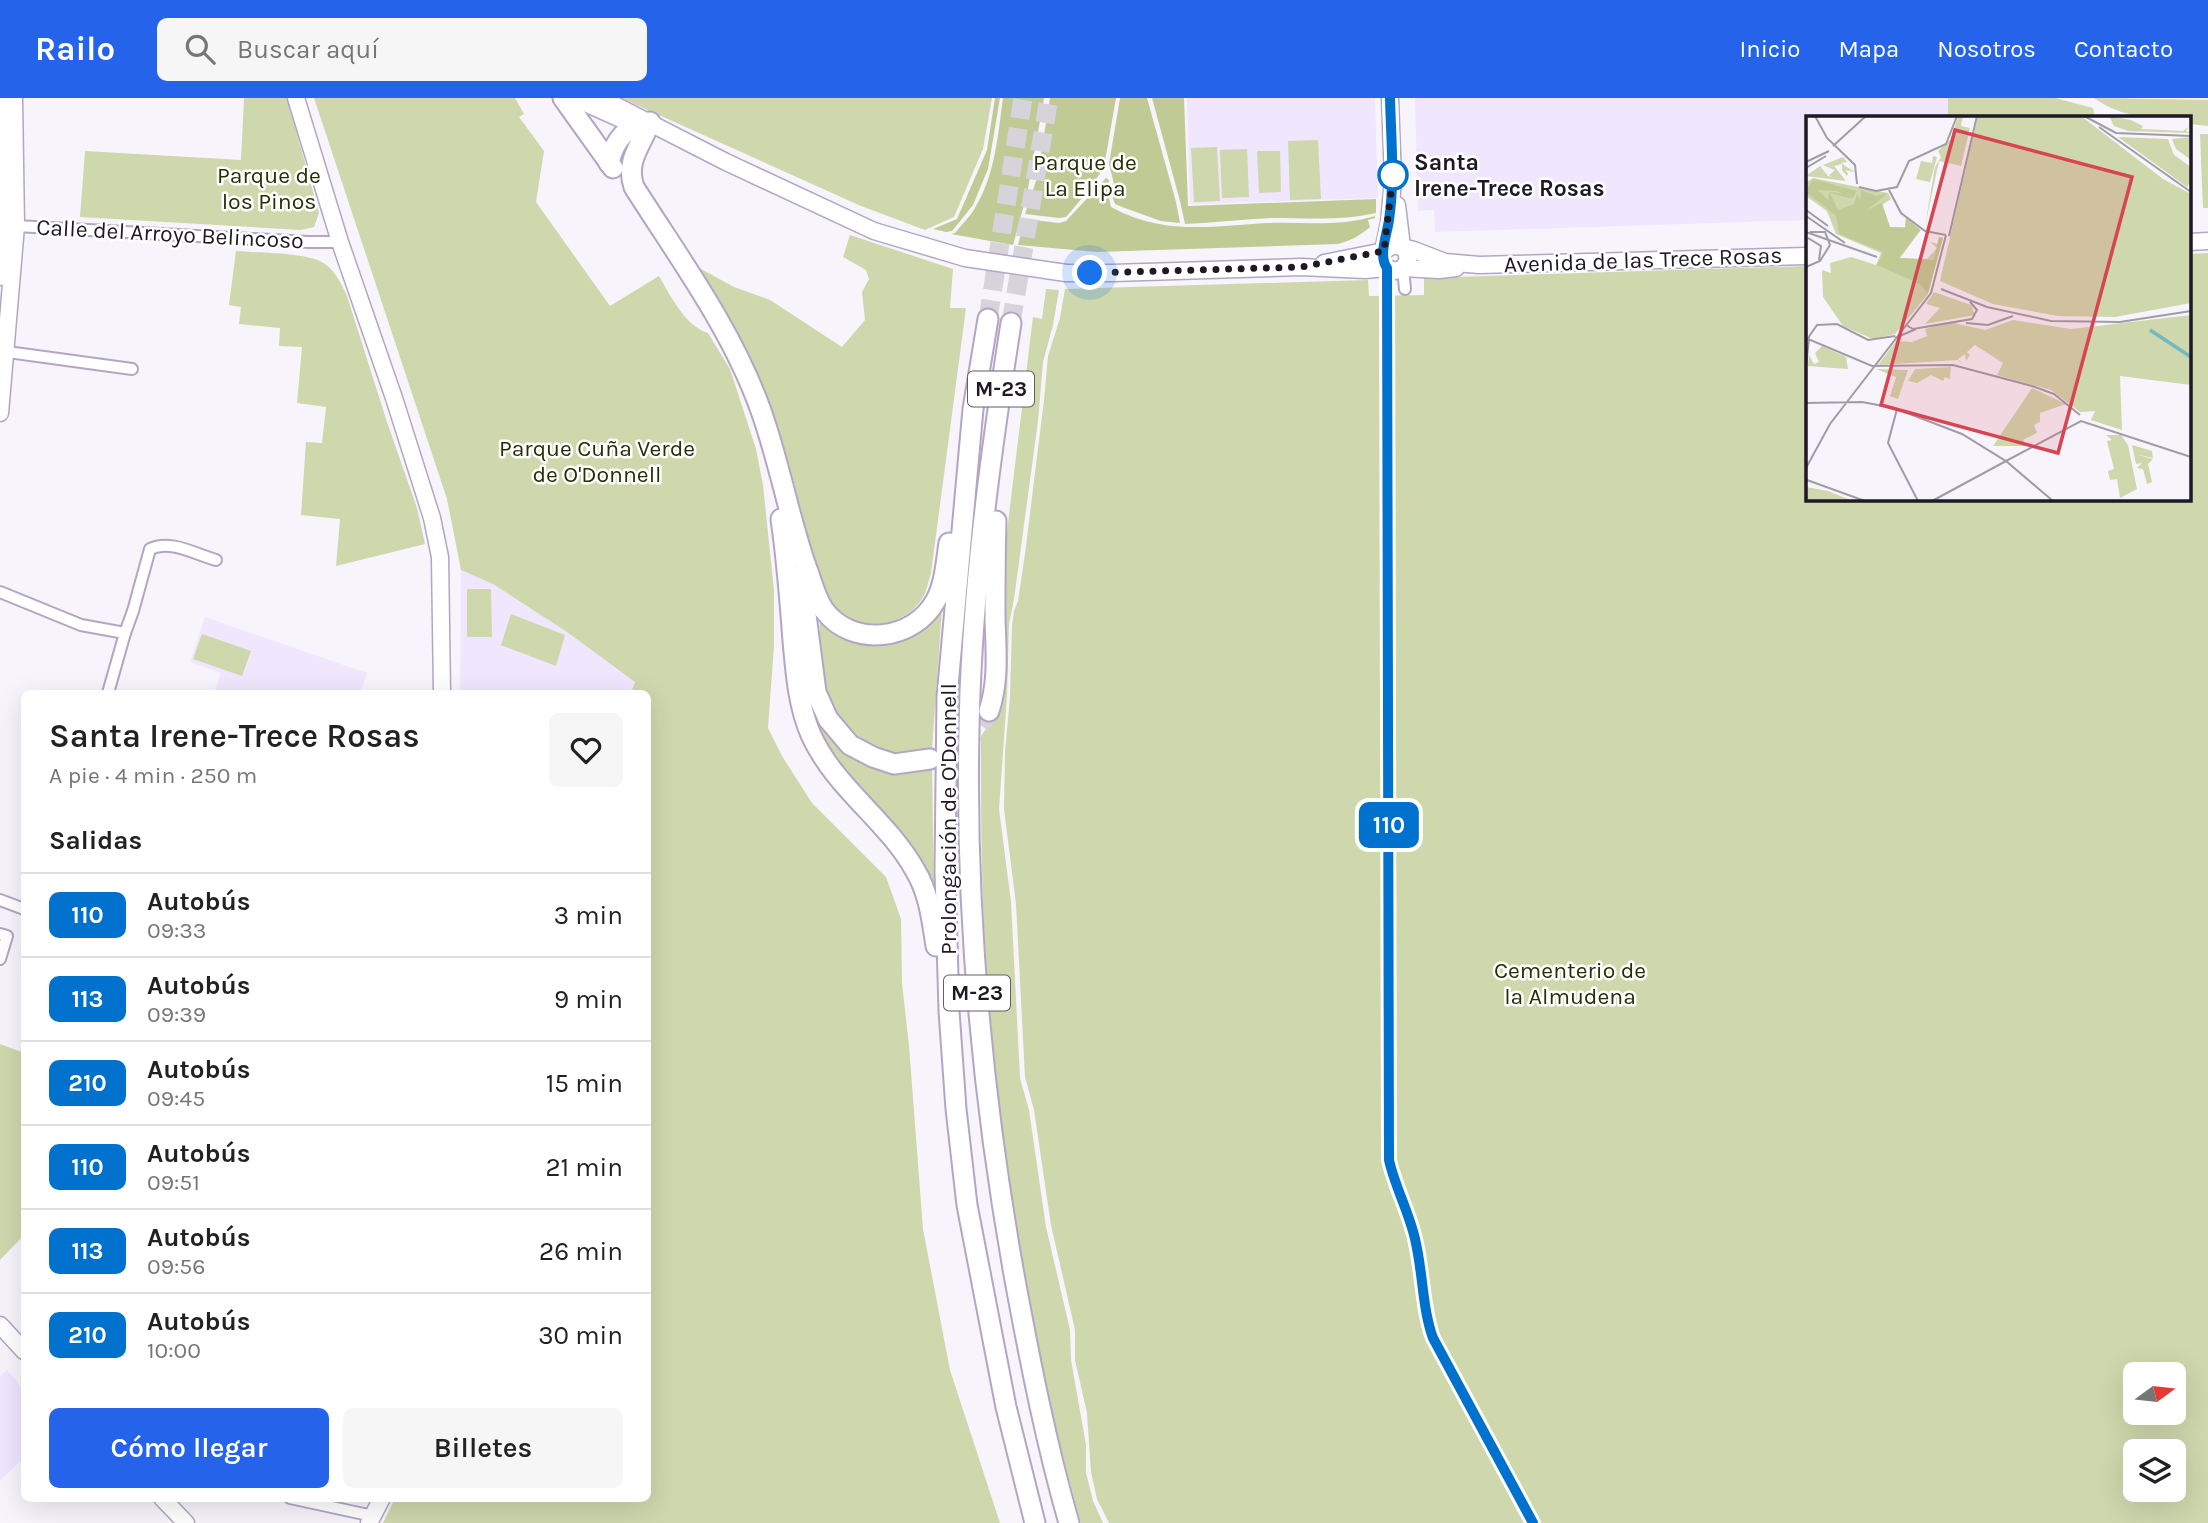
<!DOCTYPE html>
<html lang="es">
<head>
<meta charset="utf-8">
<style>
  :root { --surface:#fff; --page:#f6f6f6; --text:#222; --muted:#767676; --line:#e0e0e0; --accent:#2563eb }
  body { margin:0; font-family:Karla,sans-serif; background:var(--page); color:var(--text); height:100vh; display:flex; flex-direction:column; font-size:26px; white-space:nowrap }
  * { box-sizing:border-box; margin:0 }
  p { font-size:23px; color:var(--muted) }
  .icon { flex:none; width:38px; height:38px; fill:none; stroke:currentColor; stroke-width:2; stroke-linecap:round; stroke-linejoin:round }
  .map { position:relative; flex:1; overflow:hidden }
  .sheet { position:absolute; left:21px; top:592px; width:630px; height:812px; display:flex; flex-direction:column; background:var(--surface); border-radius:10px; box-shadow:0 7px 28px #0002 }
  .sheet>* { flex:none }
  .badge { padding:0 14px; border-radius:10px; font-size:24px; line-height:46px }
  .needle { width:46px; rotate:75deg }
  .fabs { position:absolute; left:2123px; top:1264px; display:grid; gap:14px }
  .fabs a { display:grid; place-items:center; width:63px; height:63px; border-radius:10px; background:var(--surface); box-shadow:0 7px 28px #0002; font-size:35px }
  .you { position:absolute; width:35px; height:35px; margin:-18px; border:5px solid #fff; border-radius:50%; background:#1a73e8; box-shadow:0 0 0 10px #1a73e833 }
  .map>.badge { position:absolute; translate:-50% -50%; box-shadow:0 0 0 4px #fff }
  h2 { padding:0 28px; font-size:26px; line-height:63px }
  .round { display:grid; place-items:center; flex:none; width:74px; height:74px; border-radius:10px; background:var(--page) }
  .head { display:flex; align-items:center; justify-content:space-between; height:119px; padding:0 28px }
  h1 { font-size:33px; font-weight:600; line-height:52px }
  .primary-button { display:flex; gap:14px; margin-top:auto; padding:14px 28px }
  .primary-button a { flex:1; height:80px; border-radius:10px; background:var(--accent); color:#fff; font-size:28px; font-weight:600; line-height:80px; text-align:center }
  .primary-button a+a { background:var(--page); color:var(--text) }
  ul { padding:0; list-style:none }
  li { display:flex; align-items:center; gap:21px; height:84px; padding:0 28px; border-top:2px solid var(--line) }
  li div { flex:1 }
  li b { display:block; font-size:26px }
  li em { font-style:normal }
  li .badge { min-width:77px; font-weight:700; text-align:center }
  header { display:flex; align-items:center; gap:42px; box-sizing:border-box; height:98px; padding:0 35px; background:var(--accent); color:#fff }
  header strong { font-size:33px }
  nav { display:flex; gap:38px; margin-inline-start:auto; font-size:24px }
  .search { width:490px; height:63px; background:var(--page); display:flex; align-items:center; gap:18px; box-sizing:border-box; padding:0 24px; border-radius:10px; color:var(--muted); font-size:26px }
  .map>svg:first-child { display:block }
  .built { fill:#f0e6fe }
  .green { fill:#cfd7ad; fill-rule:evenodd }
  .forest { fill:#c0ca95 }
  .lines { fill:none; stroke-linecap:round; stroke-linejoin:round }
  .highway-tunnel { stroke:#d6d3db; stroke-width:19; stroke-dasharray:19 10; stroke-linecap:butt }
  .street-casing { stroke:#b3a6c5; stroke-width:14 }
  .secondary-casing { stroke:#b3a6c5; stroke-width:19 }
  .highway-casing { stroke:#b3a6c5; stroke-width:23 }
  .street { stroke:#fff; stroke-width:10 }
  .secondary { stroke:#fff; stroke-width:16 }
  .highway { stroke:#fff; stroke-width:19 }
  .line-casing { stroke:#fff; stroke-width:16 }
  .line { stroke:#0072ce; stroke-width:10 }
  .walk { stroke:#1e1924; stroke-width:7; stroke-dasharray:0 12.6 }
  .stop-dot { fill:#fff; stroke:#0072ce; stroke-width:3.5 }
  .labels { text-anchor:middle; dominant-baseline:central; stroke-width:5; stroke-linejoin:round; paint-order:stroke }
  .shield { fill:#fff; stroke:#625e66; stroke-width:2 }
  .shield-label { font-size:21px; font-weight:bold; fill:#1e1924 }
  .park-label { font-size:23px; fill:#292e04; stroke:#fff }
  .stop-label { font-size:23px; font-weight:bold; fill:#1e1924; stroke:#fff; text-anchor:start }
  .street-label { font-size:23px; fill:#1e1924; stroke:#fff }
  .inset-river { fill:none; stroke:#73b9bd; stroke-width:3.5 }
  .inset-road { fill:none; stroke:#a09ca5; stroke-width:2 }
  .view { fill:#d64551; fill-opacity:0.15; stroke:#d64551; stroke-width:3.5 }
  .inset-edge { fill:none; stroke:#1e1924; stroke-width:3.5 }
</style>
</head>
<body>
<header>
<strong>Railo</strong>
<div class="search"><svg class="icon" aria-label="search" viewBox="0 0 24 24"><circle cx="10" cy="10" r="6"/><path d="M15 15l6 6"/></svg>Buscar aquí</div>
<nav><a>Inicio</a><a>Mapa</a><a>Nosotros</a><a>Contacto</a></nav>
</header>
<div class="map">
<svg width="2208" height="1425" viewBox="0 0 2208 1425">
  <rect width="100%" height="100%" fill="#f7f4fb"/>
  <g class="built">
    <polygon points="1187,0 1375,0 1378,100 1190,106"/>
    <polygon points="1415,0 1948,0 1948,19 1807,19 1807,122 1435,134 1434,112 1418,113"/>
    <polygon points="461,472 493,486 567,534 636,584 631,595 460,595"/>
    <polygon points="205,519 367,575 360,595 214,595 221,575 190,564"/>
    <polygon points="7,1272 24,1292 24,1360 0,1382 0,1278"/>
  </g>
  <g class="green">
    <polygon points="244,0 287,0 319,115 314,129 301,132 80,119 85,53 241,62"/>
    <path d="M314 0H515L524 16 519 19 544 53 536 104 610 208 659 178C670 197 685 228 708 235L730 271 756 351 763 387 774 493V548L768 630 782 658 812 705 886 779 901 821 902 885 909 948 923 1131 950 1272 1000 1425H383L395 1400H648V595H631L635 584 567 534 493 486 461 472 447 401Z"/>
    <polygon points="621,0 992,0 983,51 954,119 925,132 861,108"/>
    <polygon points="1948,0 2055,0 2093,10 2095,19 1948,19"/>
    <path d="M2094 0 2208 2V28L2189 26V19C2152 19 2125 22 2094 0Z"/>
    <polygon points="2200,36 2208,36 2208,110 2203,110"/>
    <polygon points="1318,42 1321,101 1290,102 1288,43"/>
    <polygon points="1217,49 1220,103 1194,104 1191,50"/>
    <polygon points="1247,51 1249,99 1222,100 1220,52"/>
    <polygon points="1257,53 1280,53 1281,94 1259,95"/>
    <path d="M850 137 953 171 950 210H966L931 475C928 483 927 494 922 501 902 530 861 535 834 511 830 507 827 502 824 498 802 424 789 346 757 276 739 236 714 201 690 165L734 189 770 202 842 249 865 222 862 194 869 181 866 172 843 159Z"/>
    <path d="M236 153C258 155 309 154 325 166 336 174 342 187 347 198L387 324 417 410 425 446 336 468 340 421 301 417 306 344 322 345 326 309 297 305 302 249 279 248 280 230 239 226 241 209 229 207Z"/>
    <path d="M2208 155V1425H1109L1097 1401 1091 1374 1087 1315 1075 1262V1232L1051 1127 1034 1012 1025 979 1016 806 1004 711 1005 654 1010 599 1012 527 1014 513 1018 503 1025 456 1044 302 1048 258 1060 220 1065 191 1368 182 1369 198 1424 197V180L1807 168V401H2189V156ZM2135 1276H2174V1314H2135ZM2135 1353H2174V1391H2135Z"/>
    <path d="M1046 191 1059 192 1053 227 1043 264 1038 323 1014 501 1009 526 1007 598 999 711 1011 804 1020 980 1029 1012 1046 1129 1070 1232 1071 1262 1086 1347V1375L1093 1403 1103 1425H1081C1028 1242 999 1051 986 861 981 787 981 712 981 638L993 621 1004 458 1033 219 1042 221Z"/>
    <polygon points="796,483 835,642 932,667 934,797 825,653 809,619"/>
    <polygon points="467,491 491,491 492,539 467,539"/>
    <path d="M942 510 932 652C920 654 908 657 895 656 883 656 869 649 860 642 821 611 818 567 820 519L869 545Z"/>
    <polygon points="511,516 565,537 556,568 501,547"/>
    <polygon points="202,536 251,553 242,578 193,561"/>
    <polygon points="0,946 24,955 24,1137 0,1162"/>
  </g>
  <g class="forest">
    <polygon points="995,0 1000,0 988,71 973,107 952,133 946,134 933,131 957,121 987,52"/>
    <path d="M1003 0H1044L1027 96 1013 147 951 136 955 135C962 126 971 118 976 108 995 77 998 36 1003 0Z"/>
    <polygon points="1050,0 1116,0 1104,69 1089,92 1066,119 1059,120 1025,116 1037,80"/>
    <polygon points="1120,0 1147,0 1176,104 1180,125 1161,123 1122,109 1115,106 1113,101 1114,86 1109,66"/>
    <path d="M1152 0H1184L1188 108 1376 101V115C1341 123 1308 120 1272 120 1243 121 1214 125 1185 126L1180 103Z"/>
    <path d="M1106 80 1109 82 1108 95 1111 109C1165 138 1211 128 1268 125 1305 124 1339 129 1375 118V120L1368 122 1370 129C1359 138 1352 142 1338 146L1097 154 1018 147 1025 121 1059 125 1066 123Z"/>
  </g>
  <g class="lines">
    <g class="highway-tunnel">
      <polyline points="988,221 1023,0"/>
      <polyline points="1011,225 1049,0"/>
      <path d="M934 660C959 652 977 637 989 613"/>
    </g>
    <defs>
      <g id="street">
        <polyline points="16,128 308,144 340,144"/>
        <polyline points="1403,170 1405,191"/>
        <polyline points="1387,192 1387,170"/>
        <polyline points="0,253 132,271"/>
        <polyline points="0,494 81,527 125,535 108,595"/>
        <path d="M125 535 133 513 150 451C170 441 195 456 216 462"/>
        <polyline points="0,802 24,811"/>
        <polyline points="0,836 7,838 0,861"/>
        <polyline points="290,1400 373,1418"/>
      </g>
      <g id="secondary">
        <polyline points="296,0 340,144 394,300 432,420 440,459 442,595"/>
        <polyline points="574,0 643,31"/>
        <polyline points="601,0 726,64 874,133 965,160 1066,175 1113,175 1301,169 1365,172 1387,170 1396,173 1403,170 1408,162 1406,153 1402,149"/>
        <polyline points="1397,107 1402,149"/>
        <polyline points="2189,144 2208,143"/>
        <polyline points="1382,158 1389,125 1393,83 1390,0"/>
        <polyline points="1324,165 1384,153 1393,147 1414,152 1445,164 1479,167 1807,158"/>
        <polyline points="1403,170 1439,172 1456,170"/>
        <polyline points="0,179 4,104 2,0"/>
        <polyline points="0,315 16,128 14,0"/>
        <polyline points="0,1227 24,1253"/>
        <polyline points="162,1400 186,1425"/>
        <polyline points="369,1425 382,1400"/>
      </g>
      <g id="highway">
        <polyline points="563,0 613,70"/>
        <path d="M609 65C614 43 627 26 650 24 641 48 625 63 634 89 679 160 731 230 760 310 779 362 788 416 806 468 812 483 815 499 824 512 852 550 914 543 936 502 945 485 946 464 949 445"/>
        <polyline points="988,221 973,311 947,599 945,774 949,913 956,1011 967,1107 1006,1309 1035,1425"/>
        <path d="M1011 225C992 347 975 470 970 594 963 791 980 988 1015 1182 1030 1263 1046 1345 1069 1425"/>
        <path d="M781 421C787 461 790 502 793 543 796 575 798 607 811 637 835 690 887 722 915 772 929 795 932 822 936 848"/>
        <polyline points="801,478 816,594 828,621 850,647 873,659 894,666 930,661"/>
        <path d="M989 613C999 583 996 552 995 521 995 488 995 456 996 423"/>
      </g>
    </defs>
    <use href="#street" class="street-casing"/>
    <use href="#secondary" class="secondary-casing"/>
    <use href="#highway" class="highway-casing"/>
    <use href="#street" class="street"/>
    <use href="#secondary" class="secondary"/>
    <use href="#highway" class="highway"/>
  </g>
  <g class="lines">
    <defs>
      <path id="line" d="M1390 0C1391 41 1395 82 1389 122 1387 137 1378 158 1387 170L1389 1062C1395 1089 1409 1114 1415 1141 1423 1173 1422 1210 1433 1240L1533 1425"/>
    </defs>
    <use href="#line" class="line-casing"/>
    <use href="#line" class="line"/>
    <polyline class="walk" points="1090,175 1301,169 1384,153 1393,77"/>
  </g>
  <circle class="stop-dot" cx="1393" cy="77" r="14"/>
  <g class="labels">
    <g class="shield">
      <rect x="968" y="273.5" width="66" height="35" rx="5"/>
      <rect x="944" y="877.5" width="66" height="35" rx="5"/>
    </g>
    <g class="shield-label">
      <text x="1001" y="291">M-23</text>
      <text x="977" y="895">M-23</text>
    </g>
    <g class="park-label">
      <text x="1085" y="64">Parque de<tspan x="1085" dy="26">La Elipa</tspan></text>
      <text x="269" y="77">Parque de<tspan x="269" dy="26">los Pinos</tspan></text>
      <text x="597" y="350">Parque Cuña Verde<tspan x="597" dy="26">de O'Donnell</tspan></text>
      <text x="1570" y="872">Cementerio de<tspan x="1570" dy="26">la Almudena</tspan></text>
    </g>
    <g class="stop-label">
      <text x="1414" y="64">Santa<tspan x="1414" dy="26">Irene-Trece Rosas</tspan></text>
    </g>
    <g class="street-label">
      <text transform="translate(170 136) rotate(3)">Calle del Arroyo Belincoso</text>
      <text transform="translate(1643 162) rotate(-2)">Avenida de las Trece Rosas</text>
      <text transform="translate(948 721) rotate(-90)">Prolongación de O'Donnell</text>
    </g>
  </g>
  <g transform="translate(1806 18)">
    <rect width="385" height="385" fill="#f7f4fb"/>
    <path d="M152 0H157L155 10 164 12 155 50 133 45 119 110 129 51 135 41 132 35 145 23ZM172 0H275L357 63 385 78V187L309 201 252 200 187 188 134 165ZM303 0 325 4 337 10 335 13 377 15 382 11 380 15 385 17 322 15 308 10ZM312 21 362 23 368 39 385 51V65L381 71ZM385 21V44L370 33 366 23ZM127 40 131 41 124 66 110 63 115 45 126 47ZM37 41 41 46 35 47 47 55 42 46 48 56 39 54 42 57 41 60 36 54V48L28 50 40 65 0 60 14 50 22 60 26 61 23 59 29 54 17 49ZM7 62 82 77 85 83 76 89 84 111H99L100 102 115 114 94 142 121 143 131 132 124 126 132 128 133 121 137 122 122 178 89 218 67 223 37 210 17 181 16 154 25 157 24 147 45 141 70 149 75 137 30 118 21 95 0 80 1 66ZM128 176 165 189 169 199 119 208 134 192 120 188ZM385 199V269L314 260 316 314 285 304 289 295 274 296 245 274 191 259 197 247 169 229 161 236 164 239 160 245 159 238 152 243 158 249 152 244 72 249 90 225 106 226 121 220 119 213 144 206 179 214 207 204 265 213ZM16 230 40 241 42 253 2 250 3 239 8 248 13 246 9 237ZM145 251 144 263 139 261 137 265 125 259 111 267 102 265 109 253ZM70 253 102 254 92 283 84 280 90 261ZM226 272 260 288 234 297V306L228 309 231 317 217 324 221 330H187ZM300 319H315L322 329 331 373 314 382 311 363 304 364 302 355 308 353 301 325 306 324ZM326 329 346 335 347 342 329 338 347 343 342 348 346 366 341 368 337 353 331 352 336 347 330 348ZM0 371 22 375 47 385H0Z" fill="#cfd7ad"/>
    <path d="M7 63 51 75 47 82 31 75 12 74 22 84 23 77 25 76 39 78 47 83 24 77 32 94 48 88 51 78 54 84 55 74 70 80 82 77 61 94 76 87 84 111 99 112 100 102 114 114 93 142 128 144 133 121 137 122 122 177 114 168 71 149 77 136 33 118 30 100 0 76Z" fill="#c0ca95"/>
    <path class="inset-river" d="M344 214 385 241"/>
    <path class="inset-road" d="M9 0 21 22 49 49 51 68M278 0 310 17 385 20M293 11 385 76M27 30 60 0M0 46 23 35M0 52 20 40M53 71 70 75 91 71 103 45 140 28 151 0M83 74 95 97 119 115 140 119M0 94 22 110M0 100 39 127M0 116 71 141M143 120 171 0M2 122 15 130 13 144M0 151 14 145 24 129 19 116H4M135 173 181 191 245 205 314 206 385 195M160 207 182 209 207 200M100 209 107 213 166 203 171 194 164 186M4 219 2 223 66 250 147 249 226 270 248 278 274 299M4 219 11 209 31 208 62 224 89 220M89 222 110 213M0 251 3 223M0 287 56 286 88 292 156 318 200 345 275 305 385 341M91 293 82 327 112 385M0 352 24 308 125 177 140 119M1 364 59 385M126 385 200 345 247 385"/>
    <path class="view" d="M149 14 326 61 252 337 75 289Z"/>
    <rect width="385" height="385" class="inset-edge"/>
  </g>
</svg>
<div class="fabs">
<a><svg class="needle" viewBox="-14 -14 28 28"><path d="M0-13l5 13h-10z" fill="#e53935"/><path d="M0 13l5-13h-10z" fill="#767676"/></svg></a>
<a><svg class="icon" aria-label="layers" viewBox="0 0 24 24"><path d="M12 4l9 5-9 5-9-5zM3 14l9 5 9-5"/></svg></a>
</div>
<div class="you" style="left:1090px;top:175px"></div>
<b class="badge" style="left:1389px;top:727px;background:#0072ce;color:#fff">110</b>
<section class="sheet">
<div class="head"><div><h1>Santa Irene-Trece Rosas</h1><p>A pie · 4 min · 250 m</p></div><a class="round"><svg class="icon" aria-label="heart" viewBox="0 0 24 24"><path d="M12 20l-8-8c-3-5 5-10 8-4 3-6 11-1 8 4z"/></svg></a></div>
<h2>Salidas</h2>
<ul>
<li><span class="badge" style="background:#0072ce;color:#fff">110</span><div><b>Autobús</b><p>09:33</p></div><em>3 min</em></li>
<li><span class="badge" style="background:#0072ce;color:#fff">113</span><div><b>Autobús</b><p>09:39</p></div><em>9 min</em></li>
<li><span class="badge" style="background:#0072ce;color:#fff">210</span><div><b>Autobús</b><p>09:45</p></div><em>15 min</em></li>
<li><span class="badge" style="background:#0072ce;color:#fff">110</span><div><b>Autobús</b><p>09:51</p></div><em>21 min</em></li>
<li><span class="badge" style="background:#0072ce;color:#fff">113</span><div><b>Autobús</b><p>09:56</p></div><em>26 min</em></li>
<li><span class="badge" style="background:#0072ce;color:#fff">210</span><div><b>Autobús</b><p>10:00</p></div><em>30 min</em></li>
</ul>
<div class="primary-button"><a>Cómo llegar</a><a>Billetes</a></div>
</section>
</div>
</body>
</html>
